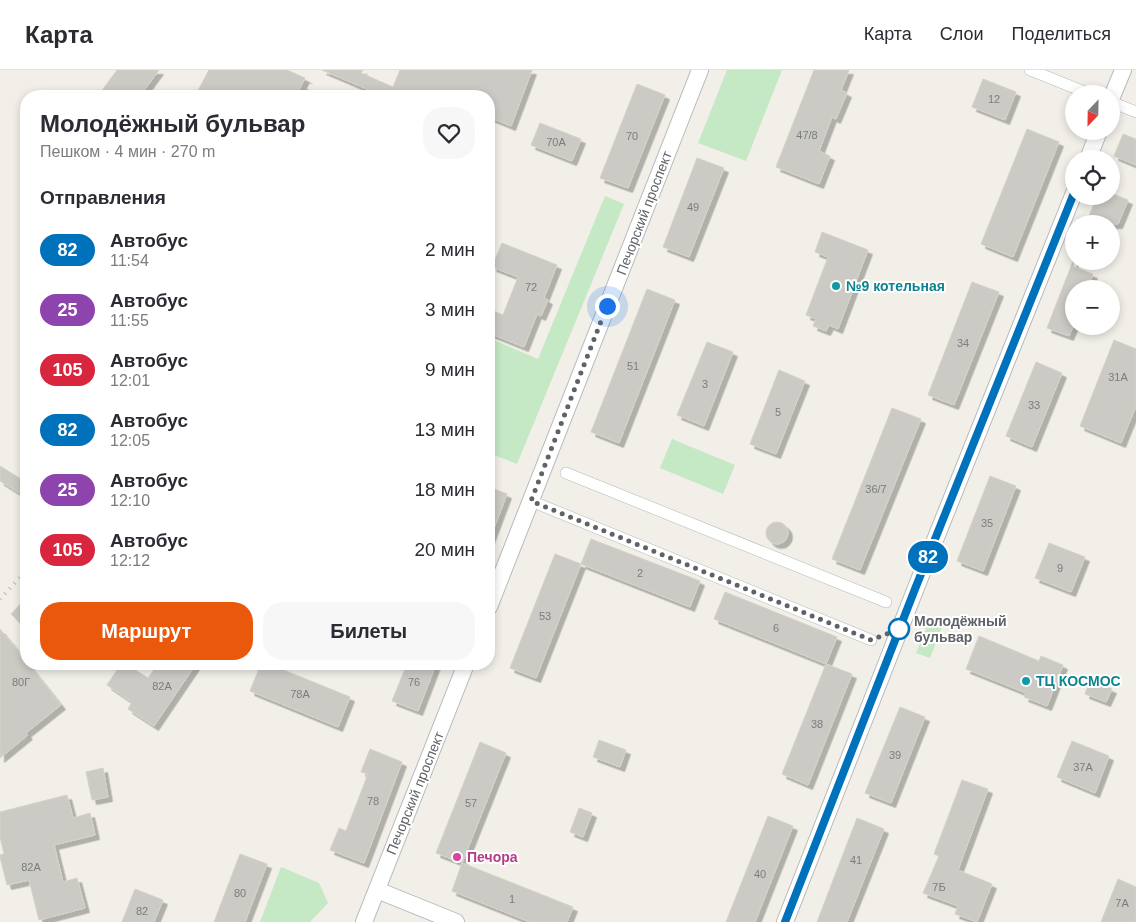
<!DOCTYPE html>
<html lang="ru">
<head>
<meta charset="utf-8">
<style>
  :root { --surface:#fff; --page:#f7f7f7; --text:#2b2b33; --muted:#7c7c81; --line:#e1e1e2; --accent:#ea580c }
  body { margin:0; font-family:Arial,sans-serif; background:var(--page); color:var(--text); height:100vh; display:flex; flex-direction:column; font-size:19px; white-space:nowrap }
  * { box-sizing:border-box; margin:0 }
  p { font-size:16px; color:var(--muted) }
  .icon { flex:none; width:28px; height:28px; fill:none; stroke:currentColor; stroke-width:2; stroke-linecap:round; stroke-linejoin:round }
  .map { position:relative; flex:1; overflow:hidden }
  .panel { position:absolute; left:20px; top:20px; width:475px; height:580px; display:flex; flex-direction:column; background:var(--surface); border-radius:20px; box-shadow:0 2px 8px #0003 }
  .panel>* { flex:none }
  .badge { padding:0 10px; border-radius:16px; font-size:18px; line-height:32px }
  .needle { width:32px; rotate:202deg }
  .buttons { position:absolute; left:1065px; top:15px; display:grid; gap:10px }
  .buttons a { display:grid; place-items:center; width:55px; height:55px; border-radius:50%; background:var(--surface); box-shadow:0 2px 8px #0003; font-size:25px }
  .you { position:absolute; width:25px; height:25px; margin:-12px; border:4px solid #fff; border-radius:50%; background:#1a73e8; box-shadow:0 0 0 8px #1a73e833 }
  .map>.badge { position:absolute; translate:-50% -50%; box-shadow:0 0 0 2px #fff }
  h2 { padding:0 20px; font-size:19px; line-height:45px }
  .round { display:grid; place-items:center; flex:none; width:52px; height:52px; border-radius:20px; background:var(--page) }
  .summary { display:flex; align-items:center; justify-content:space-between; height:85px; padding:0 20px }
  h1 { font-size:24px; font-weight:800; line-height:38px }
  .button { display:flex; gap:10px; margin-top:auto; padding:10px 20px }
  .button a { flex:1; height:58px; border-radius:20px; background:var(--accent); color:#fff; font-size:20px; font-weight:800; line-height:58px; text-align:center }
  .button a+a { background:var(--page); color:var(--text) }
  ul { padding:0; list-style:none }
  li { display:flex; align-items:center; gap:15px; height:60px; padding:0 20px }
  li div { flex:1 }
  li b { display:block; font-size:19px }
  li em { font-style:normal }
  li .badge { min-width:55px; font-weight:700; text-align:center }
  header { display:flex; align-items:center; gap:30px; box-sizing:border-box; height:70px; padding:0 25px; background:var(--surface); border-bottom:1px solid var(--line) }
  header strong { font-size:24px }
  nav { display:flex; gap:28px; margin-inline-start:auto; font-size:18px }
  .map>svg:first-child { display:block }
  .green { fill:#c5e8c5 }
  .building { fill:#cccac5; stroke:#d6d1c6; filter:url(#shadow) }
  .lines { fill:none; stroke-linecap:round; stroke-linejoin:round }
  .street-casing { stroke:#b5b8bc; stroke-width:12 }
  .secondary-casing { stroke:#b6babf; stroke-width:18 }
  .street { stroke:#fff; stroke-width:11 }
  .secondary { stroke:#fff; stroke-width:16 }
  .rail { stroke:#b6b7b8; stroke-width:4; stroke-dasharray:1 6; stroke-linecap:butt }
  .line-casing { stroke:#fff; stroke-width:11 }
  .line { stroke:#0072bc; stroke-width:8 }
  .walk { stroke:#5f6368; stroke-width:5; stroke-dasharray:0 9 }
  .culture-dot { fill:#0f9aa8; stroke:#fff; stroke-width:2 }
  .stop-dot { fill:#fff; stroke:#0072bc; stroke-width:2.5 }
  .hotel-dot { fill:#d1479c; stroke:#fff; stroke-width:2 }
  .labels { text-anchor:middle; dominant-baseline:central; stroke-width:4; stroke-linejoin:round; paint-order:stroke }
  .number-label { font-size:11px; fill:#7a7d7f }
  .street-label { font-size:14px; fill:#5f6368; stroke:#fff }
  .culture-label { font-size:14px; font-weight:bold; fill:#0d838f; stroke:#fff; text-anchor:start }
  .stop-label { font-size:14px; font-weight:bold; fill:#5f6368; stroke:#fff; text-anchor:start }
  .hotel-label { font-size:14px; font-weight:bold; fill:#b23c85; stroke:#fff; text-anchor:start }
</style>
</head>
<body>
<header>
<strong>Карта</strong>
<nav><a>Карта</a><a>Слои</a><a>Поделиться</a></nav>
</header>
<div class="map">
<svg width="1136" height="852" viewBox="0 0 1136 852">
  <defs>
    <filter id="shadow"><feDropShadow dx="4.5" dy="4.5" stdDeviation="0" flood-color="#0004"/></filter>
  </defs>
  <rect width="100%" height="100%" fill="#f1efe8"/>
  <g class="green">
    <polygon points="727,0 782,0 746,91 698,73"/>
    <polygon points="605,126 624,134 517,394 489,383 489,268 538,289"/>
    <polygon points="672,369 735,395 723,424 660,398"/>
    <polygon points="929,552 942,557 930,588 916,583"/>
    <polygon points="281,797 319,813 328,833 310,852 260,852"/>
  </g>
  <g class="building">
    <polygon points="117,0 159,0 140,26 98,26"/>
    <polygon points="209,0 287,0 305,8 296,26 195,26"/>
    <polygon points="322,0 363,0 361,3 393,17 400,0 532,0 511,56 489,47 489,26 372,26 374,22"/>
    <polygon points="814,0 849,0 841,20 847,23 836,49 832,47 819,81 830,86 819,114 776,97"/>
    <polygon points="983,9 1016,22 1005,50 972,37"/>
    <polygon points="637,14 665,25 628,118 600,108"/>
    <polygon points="540,53 581,69 572,91 531,75"/>
    <polygon points="1027,59 1059,72 1013,187 981,174"/>
    <polygon points="1123,64 1136,69 1136,95 1114,86"/>
    <polygon points="697,88 724,98 689,187 663,177"/>
    <polygon points="1111,123 1128,130 1118,154 1086,154 1097,126 1111,126"/>
    <polygon points="822,162 868,180 838,259 829,255 826,261 813,256 816,249 806,245 828,187 815,182"/>
    <polygon points="502,173 557,195 544,228 548,230 541,246 537,244 524,277 489,263 489,239 503,245 518,207 492,197"/>
    <polygon points="1073,191 1074,197 1093,204 1087,219 1074,219 1074,254 1069,266 1047,258"/>
    <polygon points="972,212 999,222 954,335 928,325"/>
    <polygon points="647,219 675,230 619,373 591,362"/>
    <polygon points="1114,270 1136,279 1136,336 1121,373 1080,356"/>
    <polygon points="707,272 733,282 704,356 677,345"/>
    <polygon points="1036,292 1062,303 1032,377 1006,366"/>
    <polygon points="779,300 805,311 776,384 750,374"/>
    <polygon points="892,338 921,349 860,500 832,489"/>
    <polygon points="0,396 26,412 26,427 0,411"/>
    <polygon points="990,406 1016,416 983,501 957,491"/>
    <polygon points="489,417 507,424 490,469 489,469"/>
    <circle cx="777" cy="463" r="11"/>
    <polygon points="591,469 700,511 690,537 581,494"/>
    <polygon points="1049,473 1085,487 1071,522 1035,508"/>
    <polygon points="555,484 581,494 536,608 510,598"/>
    <polygon points="725,522 837,567 826,594 714,549"/>
    <polygon points="26,528 26,558 11,544"/>
    <polygon points="0,559 61,635 26,663 28,665 0,688"/>
    <polygon points="979,566 1039,591 1041,586 1063,595 1047,636 1024,627 1026,623 966,599"/>
    <polygon points="121,594 126,594 148,608 158,594 196,594 154,656 128,639 132,632 107,615"/>
    <polygon points="261,594 269,594 350,627 338,657 250,621"/>
    <polygon points="407,594 436,594 418,641 392,631"/>
    <polygon points="826,594 852,604 808,715 782,704"/>
    <polygon points="1090,610 1112,619 1106,632 1085,624"/>
    <polygon points="900,637 925,647 891,733 865,723"/>
    <polygon points="599,670 626,680 620,697 593,687"/>
    <polygon points="1072,671 1109,686 1095,723 1057,707"/>
    <polygon points="480,672 506,683 462,793 436,783"/>
    <polygon points="370,679 402,692 364,793 330,780 339,758 346,761 368,704 361,702"/>
    <polygon points="103,698 108,727 92,730 86,702"/>
    <polygon points="962,710 988,719 958,800 992,814 977,852 955,844 958,836 923,823 939,786 934,784"/>
    <polygon points="67,725 73,748 90,743 95,765 54,775 63,812 77,808 85,838 39,850 29,810 7,815 0,787 0,785 4,784 0,767 0,742"/>
    <polygon points="579,738 592,743 583,767 570,762"/>
    <polygon points="768,746 793,756 755,852 726,852"/>
    <polygon points="857,748 884,759 847,852 817,852"/>
    <polygon points="240,784 267,794 245,852 214,852"/>
    <polygon points="462,793 573,837 567,852 530,852 452,821"/>
    <polygon points="1118,809 1136,817 1136,852 1101,852"/>
    <polygon points="135,819 163,830 154,852 122,852"/>
  </g>
  <g class="lines">
    <defs>
      <g id="street">
        <polyline points="1030,0 1090,24"/>
        <polyline points="1111,32 1136,42"/>
        <polyline points="566,403 886,532"/>
        <polyline points="531,431 871,570"/>
      </g>
      <g id="secondary">
        <polyline points="1111,29 1123,0"/>
        <polyline points="1088,89 1099,61"/>
        <polyline points="489,537 700,0"/>
        <polyline points="377,820 456,852"/>
        <polyline points="364,852 466,594"/>
        <polyline points="785,852 921,505 1074,123"/>
      </g>
    </defs>
    <use href="#street" class="street-casing"/>
    <use href="#secondary" class="secondary-casing"/>
    <use href="#street" class="street"/>
    <use href="#secondary" class="secondary"/>
    <g class="rail">
      <polyline points="304,26 311,13"/>
      <polyline points="0,529 26,501"/>
    </g>
  </g>
  <g class="lines">
    <defs>
      <polyline id="line" points="785,852 915,519 1074,123"/>
    </defs>
    <use href="#line" class="line-casing"/>
    <use href="#line" class="line"/>
    <polyline class="walk" points="607,236 531,431 871,570 899,559"/>
  </g>
  <g class="culture-dot">
    <circle cx="836" cy="216" r="5"/>
    <circle cx="1026" cy="611" r="5"/>
  </g>
  <circle class="stop-dot" cx="899" cy="559" r="10"/>
  <circle class="hotel-dot" cx="457" cy="787" r="5"/>
  <g class="labels">
    <g class="number-label">
      <text x="994" y="29">12</text>
      <text x="807" y="65">47/8</text>
      <text x="632" y="66">70</text>
      <text x="556" y="72">70А</text>
      <text x="693" y="137">49</text>
      <text x="531" y="217">72</text>
      <text x="963" y="273">34</text>
      <text x="633" y="296">51</text>
      <text x="1118" y="307">31А</text>
      <text x="705" y="314">3</text>
      <text x="1034" y="335">33</text>
      <text x="778" y="342">5</text>
      <text x="876" y="419">36/7</text>
      <text x="987" y="453">35</text>
      <text x="1060" y="498">9</text>
      <text x="640" y="503">2</text>
      <text x="545" y="546">53</text>
      <text x="776" y="558">6</text>
      <text x="21" y="612">80Г</text>
      <text x="414" y="612">76</text>
      <text x="162" y="616">82А</text>
      <text x="300" y="624">78А</text>
      <text x="817" y="654">38</text>
      <text x="895" y="685">39</text>
      <text x="1083" y="697">37А</text>
      <text x="373" y="731">78</text>
      <text x="471" y="733">57</text>
      <text x="856" y="790">41</text>
      <text x="31" y="797">82А</text>
      <text x="760" y="804">40</text>
      <text x="939" y="817">7Б</text>
      <text x="240" y="823">80</text>
      <text x="512" y="829">1</text>
      <text x="1122" y="833">7А</text>
      <text x="142" y="841">82</text>
    </g>
    <g class="street-label">
      <text transform="translate(644 143) rotate(-69)">Печорский проспект</text>
      <text transform="translate(415 723) rotate(-68)">Печорский проспект</text>
    </g>
    <g class="culture-label">
      <text x="846" y="216">№9 котельная</text>
      <text x="1036" y="611">ТЦ КОСМОС</text>
    </g>
    <g class="stop-label">
      <text x="914" y="551">Молодёжный<tspan x="914" dy="16">бульвар</tspan></text>
    </g>
    <g class="hotel-label">
      <text x="467" y="787">Печора</text>
    </g>
  </g>
</svg>
<div class="buttons">
<a><svg class="needle" viewBox="-14 -14 28 28"><path d="M0-13l5 13h-10z" fill="#e53935"/><path d="M0 13l5-13h-10z" fill="#7c7c81"/></svg></a>
<a><svg class="icon" aria-label="locate" viewBox="0 0 24 24"><circle cx="12" cy="12" r="6"/><path d="M12 2v4M12 18v4M2 12h4M18 12h4"/></svg></a>
<a>+</a>
<a>−</a>
</div>
<div class="you" style="left:607px;top:236px"></div>
<b class="badge" style="left:928px;top:487px;background:#0072bc;color:#fff">82</b>
<section class="panel">
<div class="summary"><div><h1>Молодёжный бульвар</h1><p>Пешком · 4 мин · 270 m</p></div><a class="round"><svg class="icon" aria-label="heart" viewBox="0 0 24 24"><path d="M12 20l-8-8c-3-5 5-10 8-4 3-6 11-1 8 4z"/></svg></a></div>
<h2>Отправления</h2>
<ul>
<li><span class="badge" style="background:#0072bc;color:#fff">82</span><div><b>Автобус</b><p>11:54</p></div><em>2 мин</em></li>
<li><span class="badge" style="background:#8e44ad;color:#fff">25</span><div><b>Автобус</b><p>11:55</p></div><em>3 мин</em></li>
<li><span class="badge" style="background:#d7263d;color:#fff">105</span><div><b>Автобус</b><p>12:01</p></div><em>9 мин</em></li>
<li><span class="badge" style="background:#0072bc;color:#fff">82</span><div><b>Автобус</b><p>12:05</p></div><em>13 мин</em></li>
<li><span class="badge" style="background:#8e44ad;color:#fff">25</span><div><b>Автобус</b><p>12:10</p></div><em>18 мин</em></li>
<li><span class="badge" style="background:#d7263d;color:#fff">105</span><div><b>Автобус</b><p>12:12</p></div><em>20 мин</em></li>
</ul>
<div class="button"><a>Маршрут</a><a>Билеты</a></div>
</section>
</div>
</body>
</html>
